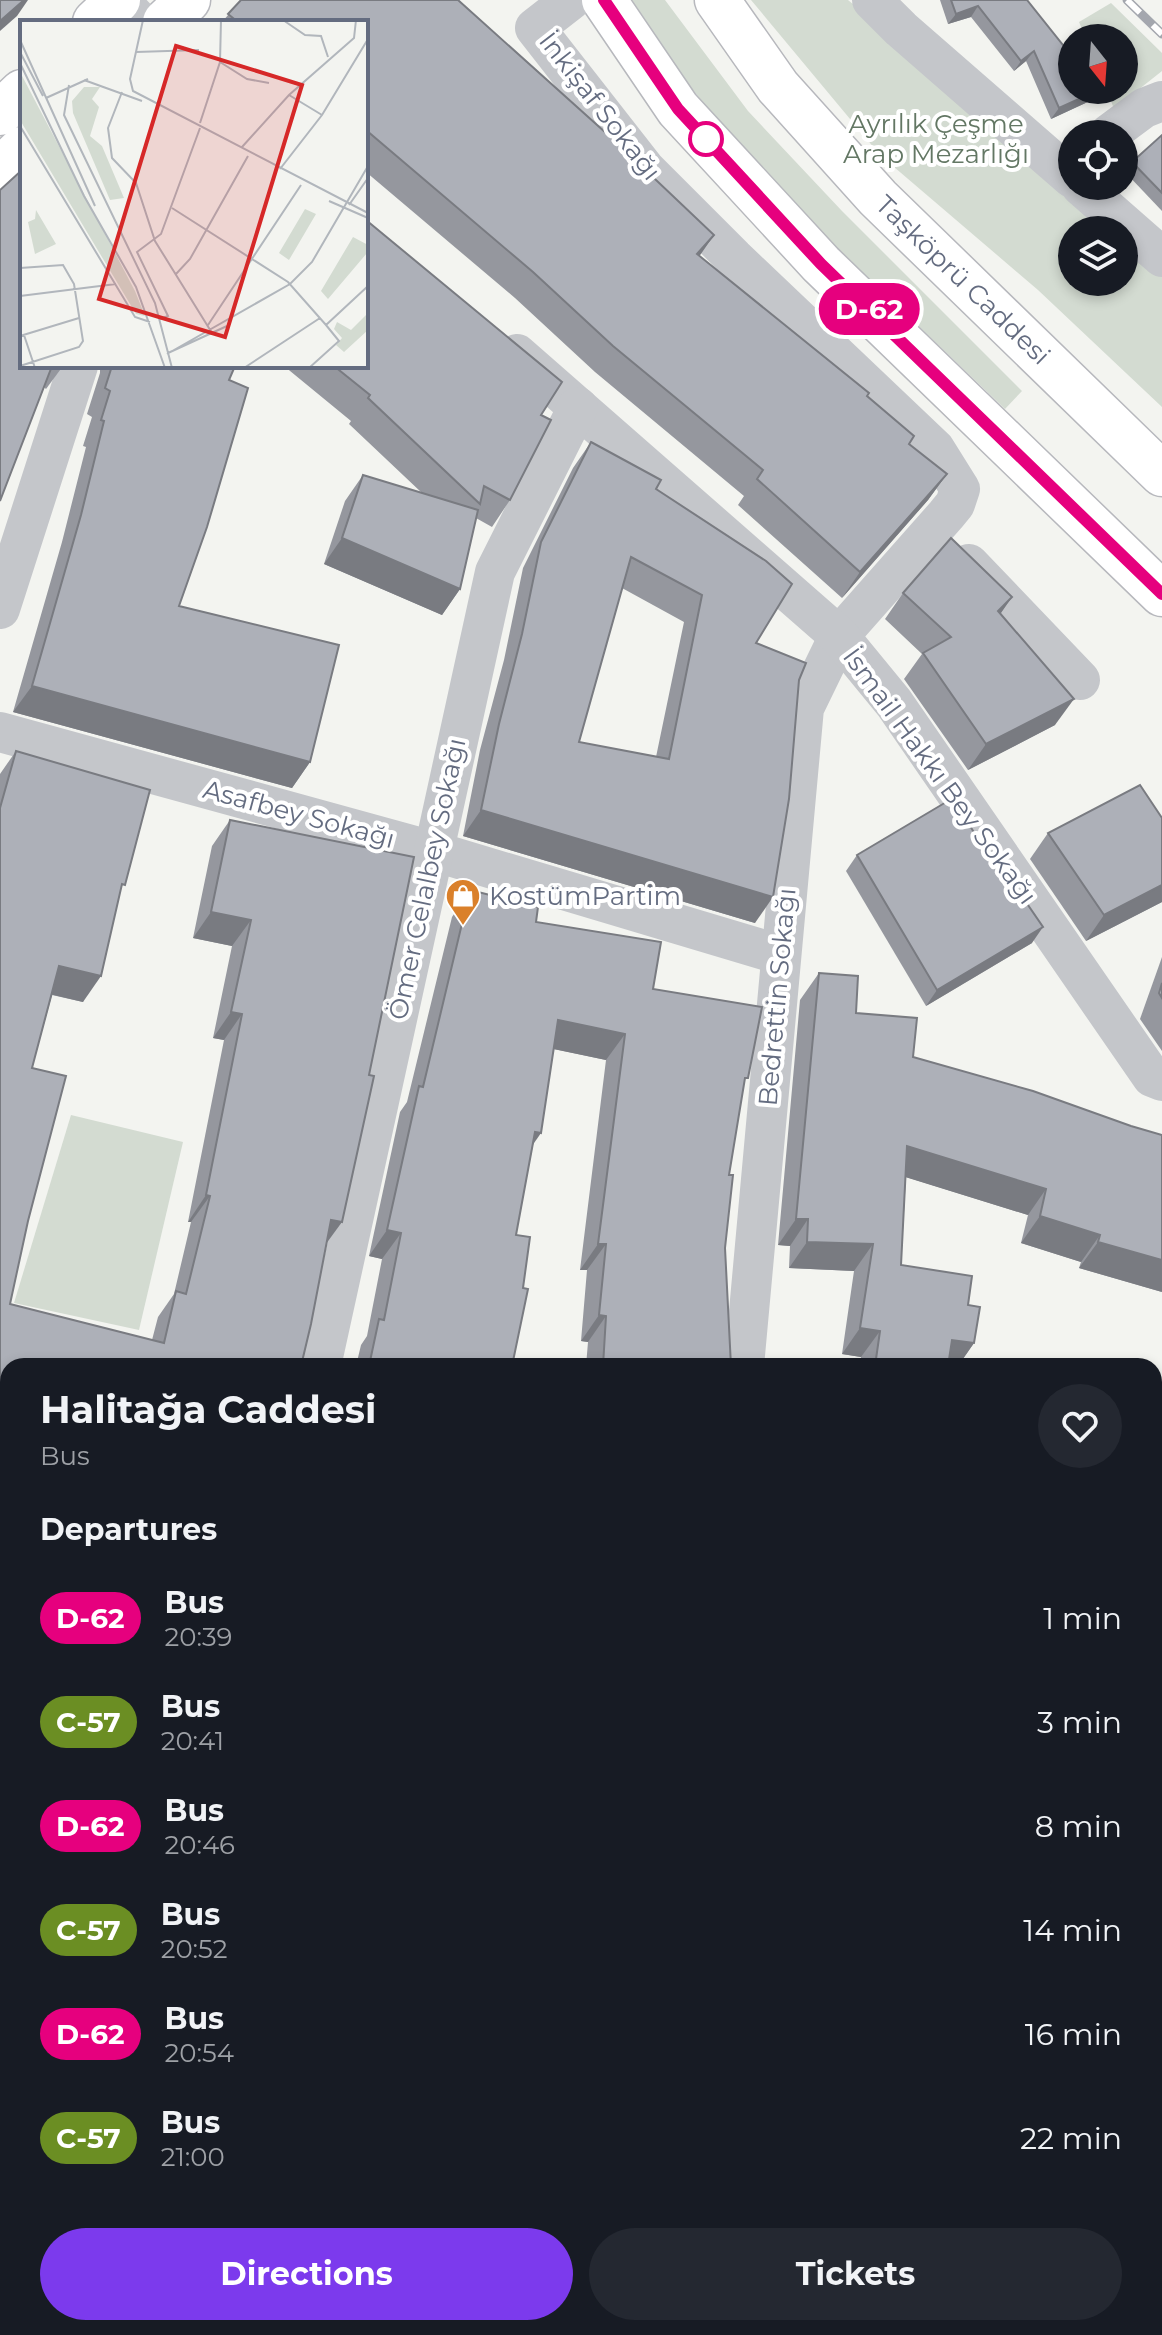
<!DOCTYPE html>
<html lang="en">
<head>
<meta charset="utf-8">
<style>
  :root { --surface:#171b24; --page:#242831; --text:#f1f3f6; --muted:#9ea1a6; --accent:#7c3aed }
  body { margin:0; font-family:Montserrat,sans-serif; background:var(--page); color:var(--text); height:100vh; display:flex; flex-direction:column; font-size:30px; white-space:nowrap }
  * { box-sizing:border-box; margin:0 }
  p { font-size:26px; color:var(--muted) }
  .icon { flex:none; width:44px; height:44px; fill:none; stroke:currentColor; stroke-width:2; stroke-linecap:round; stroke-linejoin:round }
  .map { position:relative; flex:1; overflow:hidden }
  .panel { position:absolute; left:0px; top:1358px; width:1162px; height:978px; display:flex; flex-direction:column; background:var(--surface); border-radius:24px 24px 0 0; box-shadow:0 4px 12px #0003 }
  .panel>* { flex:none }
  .badge { padding:0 16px; border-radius:26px; font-size:28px; line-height:52px }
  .needle { width:52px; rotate:163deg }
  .tools { position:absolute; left:1058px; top:24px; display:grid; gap:16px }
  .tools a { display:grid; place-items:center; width:80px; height:80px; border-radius:50%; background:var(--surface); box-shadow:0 4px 12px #0003; font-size:40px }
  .map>.badge { position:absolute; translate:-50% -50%; box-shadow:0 0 0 4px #fff }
  h2 { padding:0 40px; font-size:30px; line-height:72px }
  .round { display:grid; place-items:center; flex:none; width:84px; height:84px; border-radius:42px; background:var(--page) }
  .summary { display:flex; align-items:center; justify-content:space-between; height:136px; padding:0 40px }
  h1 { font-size:38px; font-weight:700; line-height:60px }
  .button { display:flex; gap:16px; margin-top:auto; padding:16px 40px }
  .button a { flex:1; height:92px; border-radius:48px; background:var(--accent); color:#fff; font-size:32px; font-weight:700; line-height:92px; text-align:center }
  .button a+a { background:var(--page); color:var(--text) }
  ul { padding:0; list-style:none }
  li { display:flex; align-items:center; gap:24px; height:104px; padding:0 40px }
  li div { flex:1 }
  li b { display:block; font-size:30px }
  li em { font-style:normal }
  li .badge { min-width:88px; font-weight:700; text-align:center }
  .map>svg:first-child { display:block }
  .green { fill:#d3dbd1 }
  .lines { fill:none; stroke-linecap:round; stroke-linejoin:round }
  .primary-casing { stroke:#b7b8bd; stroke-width:47 }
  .street { stroke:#c4c6ca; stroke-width:40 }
  .primary { stroke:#fff; stroke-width:44 }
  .rail-casing { stroke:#a4a7ae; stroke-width:9 }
  .rail { stroke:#fff; stroke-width:6; stroke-dasharray:18; stroke-linecap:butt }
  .wall { fill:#95979e; fill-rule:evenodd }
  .shaded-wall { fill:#797b81 }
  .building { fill:#adb0b8; stroke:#797b81; stroke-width:2; fill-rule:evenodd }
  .line-casing { stroke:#fff; stroke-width:18 }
  .line { stroke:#e6007e; stroke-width:12 }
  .stop-dot { fill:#fff; stroke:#e6007e; stroke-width:4 }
  .labels { text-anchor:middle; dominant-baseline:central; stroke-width:8; stroke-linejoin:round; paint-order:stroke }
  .street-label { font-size:26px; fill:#646c80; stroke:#fff }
  .park-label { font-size:26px; fill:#637764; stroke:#fff }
  .poi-label { font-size:26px; fill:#646c80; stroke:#fff; text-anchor:start }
  .inset-road { fill:none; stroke:#b1b6bc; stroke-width:2 }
  .view { fill:#d62828; fill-opacity:0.15; stroke:#d62828; stroke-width:4 }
  .inset-edge { fill:none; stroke:#646c80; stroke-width:4 }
</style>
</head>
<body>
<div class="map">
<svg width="1162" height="2335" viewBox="0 0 1162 2335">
  <rect width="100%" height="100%" fill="#f3f4f0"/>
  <g class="green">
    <polygon points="632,0 665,0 748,111 842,211 1022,391 1005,409 784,197 737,145 685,80"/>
    <polygon points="751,0 848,0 979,110 1111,230 1072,230 1072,282 1124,282 1124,242 1162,274 1162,407 1038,290 880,155"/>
    <polygon points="1111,3 1162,53 1162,71 1114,109 1107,90 1124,90 1124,38 1086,38 1079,22"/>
    <polygon points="71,1115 183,1142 139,1330 14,1303"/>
  </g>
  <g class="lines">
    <defs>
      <g id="primary">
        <polyline points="604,0 678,109 821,264 1162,594"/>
        <polyline points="717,0 778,87 878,198 1162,474"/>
        <polyline points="95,22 118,0"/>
        <polyline points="165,22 188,0"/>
        <polyline points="0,113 22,92"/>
        <polyline points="0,170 22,149"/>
        <polyline points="0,1535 8,1536"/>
        <polyline points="0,1570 8,1572"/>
        <polyline points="1154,1758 1162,1760"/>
        <polyline points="1154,1799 1162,1800"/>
      </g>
    </defs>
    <use href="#primary" class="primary-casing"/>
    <g class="street">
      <polyline points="119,0 140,22"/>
      <polyline points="571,0 535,28 646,170 734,258 935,449 960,489 955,504 946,515 839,636 804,708 744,1366"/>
      <polyline points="872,0 901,29 1072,178"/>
      <polyline points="1109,134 1144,108 1162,101"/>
      <polyline points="1081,186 1162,257"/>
      <polyline points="517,354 839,636 894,703 1152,1077 1162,1081"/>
      <polyline points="969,564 1080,680"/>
      <polyline points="0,609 78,366"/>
      <polyline points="0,732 433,851 781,955"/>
      <polyline points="321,1366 495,572 578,407"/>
      <polyline points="0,2192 8,2195"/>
      <polyline points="1154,2295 1162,2292"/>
      <polyline points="761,2328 763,2335"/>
      <polyline points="23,2335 27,2328"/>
      <polyline points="1035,2335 1056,2328"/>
    </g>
    <use href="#primary" class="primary"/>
    <defs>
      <polyline id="rail" points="1127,0 1162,34"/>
    </defs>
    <use href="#rail" class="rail-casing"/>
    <use href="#rail" class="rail"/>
  </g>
  <g class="wall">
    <polygon points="241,0 458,0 616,142 714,235 699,256 869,393 867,396 914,436 909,444 947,474 928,500 842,598 738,505 744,496 595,372 515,298 366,172 366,22 222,22"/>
    <polygon points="940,0 1027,0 1099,90 1092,100 1051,119 1026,61 1014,71 971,17 948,24"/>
    <polygon points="1162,135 1162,211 1125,172 1132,162"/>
    <polygon points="22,366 63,366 46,389"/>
    <polygon points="100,366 235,366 229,380 179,606 310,762 292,788 13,712 62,542 86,447 83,446 92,417 87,414 100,373"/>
    <polygon points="284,366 366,366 541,415 510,500 492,527 476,518 460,589 442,615 324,564 345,501 363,475 422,493 349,424 351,421"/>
    <path d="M591 442 656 489 756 643 799 680 755 923 463 836 480 750 504 660 523 568 573 468ZM622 588 684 622 656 757 579 742Z"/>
    <polygon points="903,593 1012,597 1000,614 1055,725 968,770 904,679 922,654 885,619"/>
    <polygon points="16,751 120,892 83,1002 52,995 32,1068 28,1221 10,1304 152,1340 158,1317 174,1294 191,1222 188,1222 224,1040 213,1038 232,946 193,938 212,846 230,820 369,1075 342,1222 8,1485 0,1483 0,774"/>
    <polygon points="1162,818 1162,902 1086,941 1030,859 1048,833"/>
    <polygon points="857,855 1032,943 926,1006 846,871"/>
    <polygon points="470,890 536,922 653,989 744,1084 729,1175 725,1248 731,1366 586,1366 588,1342 581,1341 587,1270 580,1270 606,1060 554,1049 533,1145 516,1235 512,1366 356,1366 361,1345 367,1336 382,1259 369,1256 400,1112 407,1102 452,917"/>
    <polygon points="1162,957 1162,1051 1140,1019"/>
    <polygon points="819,973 856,1013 913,1057 1162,1292 1079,1268 1081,1262 1021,1243 1028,1215 906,1177 901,1265 968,1305 974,1343 958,1366 860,1366 861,1357 842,1354 854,1271 789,1268 790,1246 778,1245 800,1000"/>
    <polygon points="8,1599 8,1781 0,1779 0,1612"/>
    <polygon points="8,2022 8,2126 0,2122 0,2036"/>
  </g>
  <g class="shaded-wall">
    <polygon points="24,0 28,0 17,16 0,31 0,21"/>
    <polygon points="978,6 971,17 948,24 956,14"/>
    <polygon points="1034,51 1026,61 1014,71 1021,61"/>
    <polygon points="1099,90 1092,100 1051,119 1059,108"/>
    <polygon points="714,235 696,261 697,254"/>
    <polygon points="947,474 928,500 842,598 860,572"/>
    <polygon points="342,538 460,589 442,615 324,564"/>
    <polygon points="1012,597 994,623 998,611"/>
    <polygon points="32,686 310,762 292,788 13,712"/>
    <polygon points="1074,699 1055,725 968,770 986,744"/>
    <polygon points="481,810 773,897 755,923 463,836"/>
    <polygon points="1162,885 1162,902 1086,941 1104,915"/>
    <polygon points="211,912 251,920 232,946 193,938"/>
    <polygon points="1043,927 1032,943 926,1006 937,990"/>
    <polygon points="59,966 101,976 83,1002 41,992"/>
    <polygon points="231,1012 242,1014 224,1040 213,1038"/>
    <polygon points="558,1020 625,1034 606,1060 539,1046"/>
    <polygon points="535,1132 541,1133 523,1159"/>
    <polygon points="907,1146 1046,1189 1028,1215 889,1172"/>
    <polygon points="206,1195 210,1196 191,1222 188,1222"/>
    <polygon points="1040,1216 1100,1235 1081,1262 1021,1243"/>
    <polygon points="796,1219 808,1219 790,1246 778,1245"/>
    <polygon points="331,1220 342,1222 323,1248"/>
    <polygon points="387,1230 401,1233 382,1259 369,1256"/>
    <polygon points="807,1242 873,1244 854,1271 789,1268"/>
    <polygon points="1098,1242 1162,1260 1162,1292 1079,1268"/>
    <polygon points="598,1244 606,1244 587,1270 580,1270"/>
    <polygon points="599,1315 606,1316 588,1342 581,1341"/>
    <polygon points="860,1328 880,1331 861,1357 842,1354"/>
    <polygon points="952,1340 974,1343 958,1366 934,1366"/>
    <polygon points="0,1452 8,1454 8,1485 0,1483"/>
    <polygon points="0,1759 8,1762 8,1781 0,1779"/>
    <polygon points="1162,2158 1162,2175 1154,2178 1154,2161"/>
  </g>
  <g class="building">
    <polygon points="0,0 24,0 0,21"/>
    <polygon points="241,0 458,0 616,142 714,235 697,254 869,393 867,396 914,436 909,444 947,474 860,572 757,479 763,470 613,346 533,272 366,130 366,22 238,22 228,14"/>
    <polygon points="951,0 1027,0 1067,50 1072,48 1072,90 1099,90 1059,108 1034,51 1021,61 978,6 956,14"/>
    <polygon points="1162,135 1162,193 1132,162"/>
    <polygon points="22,170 22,366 52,366 0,501 0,190"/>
    <polygon points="366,220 562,382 541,415 551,420 510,500 484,486 480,504 368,398 370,395 334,366 366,366"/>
    <polygon points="112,366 235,366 229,380 248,388 207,527 179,606 339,645 310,762 32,686 81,515 104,421 101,420 110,391 105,388"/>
    <path d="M591 442 661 480 656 489 766 561 792 584 756 643 806 663 799 680 789 799 773 897 481 810 499 724 522 634 541 542ZM631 557 702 595 669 759 579 742Z"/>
    <polygon points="363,475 478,510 460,589 342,538"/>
    <polygon points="951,538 1012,597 998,611 1074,699 986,744 923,653 951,637 903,593"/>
    <polygon points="16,751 150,790 125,885 122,884 101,976 59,966 32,1068 66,1076 28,1221 10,1304 164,1343 176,1291 186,1294 210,1196 206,1195 242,1014 231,1012 251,920 211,912 230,820 414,857 369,1075 374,1076 342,1222 331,1220 311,1324 301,1366 8,1366 8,1454 0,1452 0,808"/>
    <polygon points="1140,785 1162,818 1162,885 1104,915 1048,833"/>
    <polygon points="953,798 995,867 1000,864 1043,927 937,990 857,855"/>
    <polygon points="470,890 538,907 536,922 661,942 653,989 762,1007 748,1078 745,1078 729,1175 733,1175 725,1248 731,1366 603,1366 606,1316 599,1315 606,1244 598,1244 625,1034 558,1020 541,1133 535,1132 516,1235 530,1237 523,1288 528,1289 512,1366 369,1366 379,1319 384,1320 401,1233 387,1230 419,1086 423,1087"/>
    <polygon points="819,973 858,976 856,1013 917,1018 913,1057 1033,1091 1131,1126 1162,1135 1162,1260 1098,1242 1100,1235 1040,1216 1046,1189 907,1146 901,1265 972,1276 968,1305 980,1307 974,1343 952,1340 948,1366 875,1366 880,1331 860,1328 873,1244 807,1242 808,1219 796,1219"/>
    <polygon points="1162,983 1162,998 1159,993"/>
    <polygon points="8,1607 8,1762 0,1759 0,1633"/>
    <polygon points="1154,1956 1162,1973 1162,2158 1154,2161"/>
    <polygon points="8,2026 8,2104 0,2100 0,2041"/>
    <polygon points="98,2328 106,2328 144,2335 98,2335"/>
    <polygon points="442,2328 525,2328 527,2335 424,2335 423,2334"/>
    <polygon points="880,2328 936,2328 938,2335 851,2335"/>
    <polygon points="1114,2328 1129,2328 1131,2335 1091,2335"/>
    <polygon points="1162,2330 1162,2335 1149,2335"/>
  </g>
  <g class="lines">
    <defs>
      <polyline id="line" points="604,0 678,109 821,264 1162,594"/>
    </defs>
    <use href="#line" class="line-casing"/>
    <use href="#line" class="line"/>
  </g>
  <defs>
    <symbol id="shop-pin" viewBox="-11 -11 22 30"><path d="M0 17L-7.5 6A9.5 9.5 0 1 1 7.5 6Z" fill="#da802a" stroke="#fff"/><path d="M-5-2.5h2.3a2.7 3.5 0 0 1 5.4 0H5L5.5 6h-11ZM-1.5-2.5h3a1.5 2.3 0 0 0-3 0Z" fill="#fff"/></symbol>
  </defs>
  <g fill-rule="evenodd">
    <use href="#shop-pin" x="443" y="876" width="40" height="54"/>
  </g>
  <circle class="stop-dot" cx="706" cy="139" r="16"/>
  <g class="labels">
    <g class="street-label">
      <text transform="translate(600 106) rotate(52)">İnkişaf Sokağı</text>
      <text transform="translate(963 280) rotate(44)">Taşköprü Caddesi</text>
      <text transform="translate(940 776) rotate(54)">İsmail Hakkı Bey Sokağı</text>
      <text transform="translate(299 814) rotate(15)">Asafbey Sokağı</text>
      <text transform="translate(427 879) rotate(-78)">Ömer Celalbey Sokağı</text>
      <text transform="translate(777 997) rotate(-85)">Bedrettin Sokağı</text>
    </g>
    <g class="park-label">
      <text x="936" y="124">Ayrılık Çeşme<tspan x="936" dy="30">Arap Mezarlığı</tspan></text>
    </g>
    <g class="poi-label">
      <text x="489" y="896">KostümPartim</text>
    </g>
  </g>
  <g transform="translate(20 20)">
    <rect width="348" height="348" fill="#f3f4f0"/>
    <path d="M0 52 115 271 125 296 116 294 0 100ZM64 67H80L72 79 79 87 70 116 82 126 104 178 90 180 53 93 52 81ZM285 189 296 194 269 240 259 233ZM16 190 36 224 15 234 8 202 15 199ZM333 217 348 225 347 233 308 279 301 271ZM348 293V310L324 332 316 325 322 318 314 309 317 302 331 310Z" fill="#d3dbd1"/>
    <path class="inset-road" d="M123 0 110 59 113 71 348 193M263 0 285 15 301 16 308 37M0 20 75 186M0 32 23 76M116 32 179 30M200 42 227 59 249 63M0 43 64 176 116 267 145 348M64 60 122 81M49 65 44 95 135 283 152 348M102 72 88 108 92 138 116 163 135 221 192 313M269 75 302 95M26 78 68 59M180 103 200 42 201 0M0 106 115 297 130 302M222 127 269 75 334 18 336 0M260 149 302 95 348 19M309 181 348 198M329 185 348 158M152 188 268 262 306 305 319 321 289 348M0 248 43 245 54 264 63 321 59 327 0 346M156 254 170 239 228 136M0 276 96 264M140 299 148 296 117 232 141 214 180 108M188 305 281 165M306 305 348 266M4 315 15 348M0 316 59 298M148 333 207 306M147 334 270 264 292 242 348 146M224 348 300 298"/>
    <path class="view" d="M156 26 282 65 205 317 79 279Z"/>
    <rect width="348" height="348" class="inset-edge"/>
  </g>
</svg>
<div class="tools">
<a><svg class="needle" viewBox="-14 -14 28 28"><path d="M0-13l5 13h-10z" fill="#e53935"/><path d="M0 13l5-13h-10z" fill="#9ea1a6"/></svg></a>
<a><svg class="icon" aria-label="locate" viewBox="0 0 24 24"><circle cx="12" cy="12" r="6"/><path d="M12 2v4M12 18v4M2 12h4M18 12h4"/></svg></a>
<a><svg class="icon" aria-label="layers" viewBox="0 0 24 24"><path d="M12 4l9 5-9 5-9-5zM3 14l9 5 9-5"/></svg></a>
</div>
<b class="badge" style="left:869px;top:309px;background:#e6007e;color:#fff">D-62</b>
<section class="panel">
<div class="summary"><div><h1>Halitağa Caddesi</h1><p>Bus</p></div><a class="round"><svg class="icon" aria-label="heart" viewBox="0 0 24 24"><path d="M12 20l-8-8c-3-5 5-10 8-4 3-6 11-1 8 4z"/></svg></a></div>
<h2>Departures</h2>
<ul>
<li><span class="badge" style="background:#e6007e;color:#fff">D-62</span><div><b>Bus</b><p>20:39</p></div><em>1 min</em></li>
<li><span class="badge" style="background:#6b8e23;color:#fff">C-57</span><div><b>Bus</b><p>20:41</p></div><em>3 min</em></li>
<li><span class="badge" style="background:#e6007e;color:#fff">D-62</span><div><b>Bus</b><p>20:46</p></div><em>8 min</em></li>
<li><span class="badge" style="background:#6b8e23;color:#fff">C-57</span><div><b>Bus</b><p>20:52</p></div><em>14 min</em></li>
<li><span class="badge" style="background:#e6007e;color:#fff">D-62</span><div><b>Bus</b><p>20:54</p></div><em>16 min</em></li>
<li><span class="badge" style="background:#6b8e23;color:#fff">C-57</span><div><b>Bus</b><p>21:00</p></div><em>22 min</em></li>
</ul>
<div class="button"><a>Directions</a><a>Tickets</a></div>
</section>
</div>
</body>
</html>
